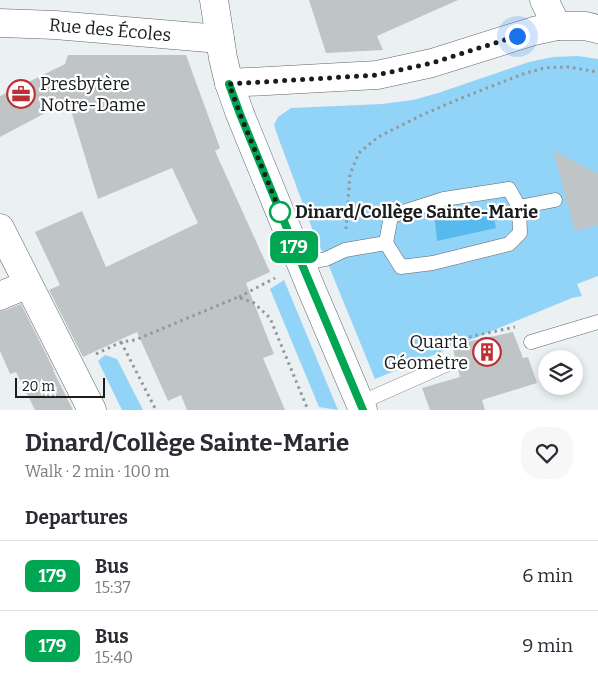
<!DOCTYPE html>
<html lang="en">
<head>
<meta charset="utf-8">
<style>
  :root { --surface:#fff; --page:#f7f7f7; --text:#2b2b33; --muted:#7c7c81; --line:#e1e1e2 }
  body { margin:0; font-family:Bitter,serif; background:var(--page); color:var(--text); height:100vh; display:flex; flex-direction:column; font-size:19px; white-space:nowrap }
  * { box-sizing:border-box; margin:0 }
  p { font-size:16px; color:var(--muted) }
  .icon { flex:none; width:28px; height:28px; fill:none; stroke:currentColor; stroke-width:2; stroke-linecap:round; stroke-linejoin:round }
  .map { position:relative; height:410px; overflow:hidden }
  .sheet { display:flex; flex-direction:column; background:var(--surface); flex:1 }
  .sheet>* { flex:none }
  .badge { padding:0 10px; border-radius:8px; font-size:18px; line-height:32px }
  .fabs { position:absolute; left:538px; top:350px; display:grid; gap:10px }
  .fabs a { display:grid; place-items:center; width:45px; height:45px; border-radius:50%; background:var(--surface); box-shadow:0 2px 8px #0003; font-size:25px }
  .scale { position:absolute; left:15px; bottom:12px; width:90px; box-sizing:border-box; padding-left:5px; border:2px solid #1a1c1d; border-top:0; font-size:14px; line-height:18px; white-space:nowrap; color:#1a1c1d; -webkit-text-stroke:4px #fff; paint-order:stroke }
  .you { position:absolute; width:25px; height:25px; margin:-12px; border:4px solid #fff; border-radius:50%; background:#1a73e8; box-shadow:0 0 0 8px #1a73e833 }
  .map>.badge { position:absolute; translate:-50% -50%; box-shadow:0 0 0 2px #fff }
  h2 { padding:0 25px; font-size:19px; line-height:45px }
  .round { display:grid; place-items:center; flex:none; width:52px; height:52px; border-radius:20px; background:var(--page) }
  .overview { display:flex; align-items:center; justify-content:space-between; height:85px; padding:0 25px }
  h1 { font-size:24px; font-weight:700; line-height:38px }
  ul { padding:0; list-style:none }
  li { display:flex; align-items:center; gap:15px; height:70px; padding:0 25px; border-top:1px solid var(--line) }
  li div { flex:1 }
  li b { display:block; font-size:19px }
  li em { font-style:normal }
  li .badge { min-width:55px; font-weight:700; text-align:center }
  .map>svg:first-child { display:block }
  .green { fill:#92d3f8 }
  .water { fill:#57b9ed }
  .building { fill:#bfc4c7 }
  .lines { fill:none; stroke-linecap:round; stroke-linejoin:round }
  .service-casing { stroke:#616568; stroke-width:15 }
  .minor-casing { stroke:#616568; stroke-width:29 }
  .path { stroke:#949799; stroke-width:3; stroke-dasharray:2.5 4; stroke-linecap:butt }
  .service { stroke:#fff; stroke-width:14 }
  .minor { stroke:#fff; stroke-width:28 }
  .line-casing { stroke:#fff; stroke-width:11 }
  .line { stroke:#00a651; stroke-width:8 }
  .walk { stroke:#1a1c1d; stroke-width:5; stroke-dasharray:0 9 }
  .stop-dot { fill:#fff; stroke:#00a651; stroke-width:2.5 }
  .labels { text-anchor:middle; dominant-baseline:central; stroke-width:4.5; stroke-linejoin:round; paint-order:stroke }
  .street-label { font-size:18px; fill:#1a1c1d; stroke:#fff }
  .poi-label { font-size:18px; fill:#1a1c1d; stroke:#fff; text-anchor:start }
  .stop-label { font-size:18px; font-weight:bold; fill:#1a1c1d; stroke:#fff; text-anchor:start }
</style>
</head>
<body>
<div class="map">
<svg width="598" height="410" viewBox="0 0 598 410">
  <rect width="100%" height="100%" fill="#ebf0f3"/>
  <g class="green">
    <polygon points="578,56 598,59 598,276 577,284 582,296 572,298 375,379 326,259 316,239 278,137 274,125 278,117 291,108 382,104 413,100 438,93 529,62 553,57"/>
    <polygon points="284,280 338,410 319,407 270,289"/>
    <polygon points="105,355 117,359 143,410 122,410 98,361"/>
  </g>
  <polygon class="water" points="492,210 496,228 437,241 435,221"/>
  <g class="building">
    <polygon points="309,0 458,0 377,36 383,50 326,53"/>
    <polygon points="68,55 186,55 220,148 215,151 270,272 246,283 274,354 263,358 285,410 187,410 181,395 168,401 137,332 83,357 49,290 60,285 35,232 82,211 106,267 198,223 172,168 98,199 68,101 0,137 0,96 65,64"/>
    <polygon points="553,150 598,174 598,225 575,231"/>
    <polygon points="21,304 54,370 53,370 73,410 35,410 16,372 10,374 0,351 0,311 6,310"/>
    <polygon points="513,332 523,358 528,357 537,383 482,400 485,410 430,410 422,388 460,377 452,345"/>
  </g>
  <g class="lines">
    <defs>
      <g id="service">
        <polygon points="509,189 519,207 520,233 509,244 433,263 401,267 386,243 391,216 444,199"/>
        <polyline points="519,207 555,200"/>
        <polyline points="301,264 326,259 345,250 386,243"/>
        <polyline points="531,342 598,322"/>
        <polyline points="360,403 448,364"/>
      </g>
      <g id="minor">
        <polyline points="214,0 223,58 229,83 240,114 311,288 363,410"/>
        <polyline points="544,0 557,26"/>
        <polyline points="0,23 55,25 220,39"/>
        <polyline points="229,83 377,75 432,63 534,31 557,26 585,26 598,29"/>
        <polyline points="0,228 92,410"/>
        <polyline points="0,296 28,284"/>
      </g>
    </defs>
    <use href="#service" class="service-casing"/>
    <use href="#minor" class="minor-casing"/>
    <g class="path">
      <polyline points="346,229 350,174 359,153 378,137 422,115 459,99 523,74 544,68 568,67 598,72"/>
      <polyline points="239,297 275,278"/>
      <polyline points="450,341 515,327"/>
      <polyline points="121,342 156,410"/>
      <polyline points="96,354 121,342 135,340 238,297 254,303 270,318 308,410"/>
    </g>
    <use href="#service" class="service"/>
    <use href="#minor" class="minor"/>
  </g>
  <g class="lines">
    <defs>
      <polyline id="line" points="229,84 240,114 288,231 363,410"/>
    </defs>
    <use href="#line" class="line-casing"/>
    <use href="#line" class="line"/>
    <polyline class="walk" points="280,212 281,214 240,114 229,84 377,75 432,63 517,36"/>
  </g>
  <defs>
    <symbol id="office-ring" viewBox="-11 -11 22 22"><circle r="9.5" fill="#fff" stroke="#be2f33" stroke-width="1.5"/><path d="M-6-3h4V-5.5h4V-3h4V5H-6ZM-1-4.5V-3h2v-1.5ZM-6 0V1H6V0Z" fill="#be2f33"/></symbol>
    <symbol id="building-ring" viewBox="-11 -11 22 22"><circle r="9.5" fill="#fff" stroke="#be2f33" stroke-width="1.5"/><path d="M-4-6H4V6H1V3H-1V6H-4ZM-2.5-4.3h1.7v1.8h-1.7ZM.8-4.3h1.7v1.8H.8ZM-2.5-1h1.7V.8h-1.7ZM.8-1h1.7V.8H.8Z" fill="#be2f33"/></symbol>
  </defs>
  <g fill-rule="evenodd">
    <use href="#office-ring" x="5" y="78" width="32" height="32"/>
    <use href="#building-ring" x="471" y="336" width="32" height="32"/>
  </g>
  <circle class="stop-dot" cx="280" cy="212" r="10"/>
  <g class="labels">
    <g class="street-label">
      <text transform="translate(110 30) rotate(5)">Rue des Écoles</text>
    </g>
    <g class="poi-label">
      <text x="40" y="84">Presbytère<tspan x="40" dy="21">Notre-Dame</tspan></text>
      <text x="468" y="342" text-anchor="end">Quarta<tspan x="468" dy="21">Géomètre</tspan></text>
    </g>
    <g class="stop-label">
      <text x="295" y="212">Dinard/Collège Sainte-Marie</text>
    </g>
  </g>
</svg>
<div class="fabs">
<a><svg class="icon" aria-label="layers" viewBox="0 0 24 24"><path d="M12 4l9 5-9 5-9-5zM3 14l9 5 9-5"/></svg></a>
</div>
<div class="scale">20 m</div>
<div class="you" style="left:517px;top:36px"></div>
<b class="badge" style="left:294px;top:247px;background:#00a651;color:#fff">179</b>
</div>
<section class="sheet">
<div class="overview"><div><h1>Dinard/Collège Sainte-Marie</h1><p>Walk · 2 min · 100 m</p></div><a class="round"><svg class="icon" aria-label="heart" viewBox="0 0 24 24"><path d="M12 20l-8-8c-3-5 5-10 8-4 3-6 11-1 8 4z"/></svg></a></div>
<h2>Departures</h2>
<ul>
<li><span class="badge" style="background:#00a651;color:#fff">179</span><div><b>Bus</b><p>15:37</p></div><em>6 min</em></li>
<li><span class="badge" style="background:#00a651;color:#fff">179</span><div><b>Bus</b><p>15:40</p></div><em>9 min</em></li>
</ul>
</section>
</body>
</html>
